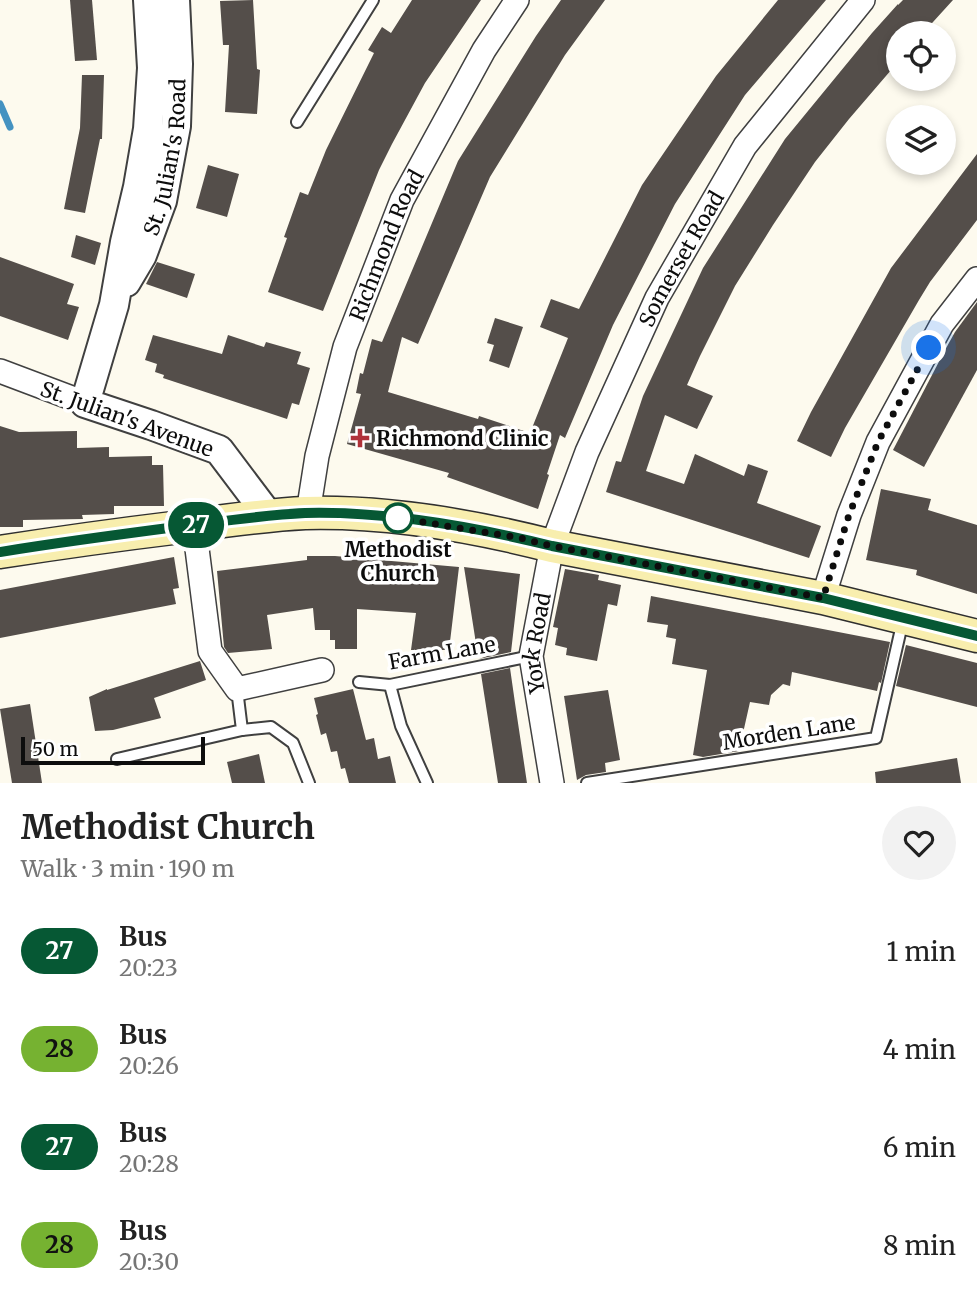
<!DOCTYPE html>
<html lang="en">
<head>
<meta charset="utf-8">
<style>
  :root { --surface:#fff; --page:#f2f2f2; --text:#222; --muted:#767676 }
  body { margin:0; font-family:Merriweather,serif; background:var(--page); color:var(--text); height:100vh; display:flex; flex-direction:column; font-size:26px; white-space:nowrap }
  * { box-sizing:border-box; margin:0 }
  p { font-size:23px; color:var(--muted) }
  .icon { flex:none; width:38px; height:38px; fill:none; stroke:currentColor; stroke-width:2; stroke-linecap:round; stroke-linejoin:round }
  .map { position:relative; height:783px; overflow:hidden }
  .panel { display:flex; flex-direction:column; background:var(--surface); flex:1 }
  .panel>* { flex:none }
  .badge { padding:0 14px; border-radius:23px; font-size:24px; line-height:46px }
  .tools { position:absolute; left:886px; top:21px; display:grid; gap:14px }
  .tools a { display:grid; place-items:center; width:70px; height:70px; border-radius:50%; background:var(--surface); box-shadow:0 4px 10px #0003; font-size:35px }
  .scale { position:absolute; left:21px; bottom:18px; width:184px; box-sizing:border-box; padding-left:7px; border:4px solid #0d0d0d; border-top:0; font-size:19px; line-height:24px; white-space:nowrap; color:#0d0d0d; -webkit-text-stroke:5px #fff; paint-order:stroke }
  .you { position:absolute; width:35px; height:35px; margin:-18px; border:5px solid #fff; border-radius:50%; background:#1a73e8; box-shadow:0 0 0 10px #1a73e833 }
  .map>.badge { position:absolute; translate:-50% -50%; box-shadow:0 0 0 4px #fff }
  .round { display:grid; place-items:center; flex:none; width:74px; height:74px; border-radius:37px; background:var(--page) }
  .head { display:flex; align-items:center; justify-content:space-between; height:119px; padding:0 21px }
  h1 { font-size:33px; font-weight:700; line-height:52px }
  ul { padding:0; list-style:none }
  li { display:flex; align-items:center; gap:21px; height:98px; padding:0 21px }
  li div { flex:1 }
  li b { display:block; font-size:26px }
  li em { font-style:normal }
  li .badge { min-width:77px; font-weight:700; text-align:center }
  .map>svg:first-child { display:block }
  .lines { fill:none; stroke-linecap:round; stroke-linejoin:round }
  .stream { stroke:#4492c1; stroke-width:7 }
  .building { fill:#544e4a }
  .service-casing { stroke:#404040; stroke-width:14 }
  .minor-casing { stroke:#404040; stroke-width:26 }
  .tertiary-casing { stroke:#404040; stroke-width:32 }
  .secondary-casing { stroke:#2f2f2f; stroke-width:35 }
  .service { stroke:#fff; stroke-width:10 }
  .minor { stroke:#fff; stroke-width:23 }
  .tertiary { stroke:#fff; stroke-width:28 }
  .secondary { stroke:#f8eeae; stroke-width:32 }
  .line-casing { stroke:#fff; stroke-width:16 }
  .line { stroke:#065834; stroke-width:10 }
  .walk { stroke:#0d0d0d; stroke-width:7; stroke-dasharray:0 12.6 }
  .poi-dot { fill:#b0313a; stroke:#fff; stroke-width:2.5 }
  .stop-dot { fill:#fff; stroke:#065834; stroke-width:3.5 }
  .labels { text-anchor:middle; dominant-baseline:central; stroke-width:7; stroke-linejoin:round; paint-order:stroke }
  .street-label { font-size:21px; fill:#0d0d0d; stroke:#fff }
  .poi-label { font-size:21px; font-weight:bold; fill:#0d0d0d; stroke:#fff; text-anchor:start }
  .stop-label { font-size:21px; font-weight:bold; fill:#0d0d0d; stroke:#fff }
</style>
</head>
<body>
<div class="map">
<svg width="977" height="783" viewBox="0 0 977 783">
  <rect width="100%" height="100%" fill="#fdfaee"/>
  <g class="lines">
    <polyline class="stream" points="0,104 10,127"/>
  </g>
  <g class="building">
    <polygon points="70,0 92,0 97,60 75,61"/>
    <polygon points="253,0 257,69 260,70 257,114 225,112 229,45 223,45 220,1"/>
    <polygon points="412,0 481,0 425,83 392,144 379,170 323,311 268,292 287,238 284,237 300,192 308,195 326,150 374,53 368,50 382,27 391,33"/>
    <polygon points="561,0 605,0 565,55 490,177 418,344 402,337 388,392 478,419 479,416 530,433 568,338 540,327 551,299 579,309 642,185 716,76 778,0 826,0 745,95 675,204 613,325 565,438 560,435 547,474 549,475 538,509 447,477 449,473 347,444 361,394 356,393 360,373 363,374 372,339 382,342 458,161 536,36"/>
    <polygon points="903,0 953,0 923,33 898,33 898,62 849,119 815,162 773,225 735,286 700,356 687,385 713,396 697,429 665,415 646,471 684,484 695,454 744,476 748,464 768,471 757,503 821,526 809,558 606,492 616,461 621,462 643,396 703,268 785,139 872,33 898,4 898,5"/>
    <polygon points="82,75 104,75 102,139 100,139 85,213 64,209 80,128"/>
    <polygon points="977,154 977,220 930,282 919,300 845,428 831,457 797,441 811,412 891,268"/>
    <polygon points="208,165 239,174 227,217 196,208"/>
    <polygon points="76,235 101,243 95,265 71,257"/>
    <polygon points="0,257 74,284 67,304 79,307 68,340 0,316"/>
    <polygon points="157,262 195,274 187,298 146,284"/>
    <polygon points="977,302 977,370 924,467 893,450 945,350 955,332"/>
    <polygon points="495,318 523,327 509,368 489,361 494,345 487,343"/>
    <polygon points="153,335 222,354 228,335 264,347 266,342 301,352 297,364 310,368 299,405 292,403 287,419 163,378 164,375 155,372 157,364 145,360"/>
    <polygon points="0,426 19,432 77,431 77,448 109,447 109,457 152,456 152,465 163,465 164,506 114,506 114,514 82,515 83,519 23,520 23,527 0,527"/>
    <polygon points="881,489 931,499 928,510 977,525 977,594 916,575 917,570 866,560"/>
    <polygon points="307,556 335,556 459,567 449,650 411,650 416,613 357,609 357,649 335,649 335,640 330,640 330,630 315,630 313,608 267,615 272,649 228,653 224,647 217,571 307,560"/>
    <polygon points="174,557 179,588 173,589 176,604 0,638 0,590"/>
    <polygon points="464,567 520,574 511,652 479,659 490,655 489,650 477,650"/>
    <polygon points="565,569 599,575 598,580 621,585 617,606 608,604 597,661 566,655 567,648 555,645 558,628 553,627"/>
    <polygon points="651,596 890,642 881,683 879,682 877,691 792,672 790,686 783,684 771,695 769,705 750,702 739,751 703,757 693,755 707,670 672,664 676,639 666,637 668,625 647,622"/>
    <polygon points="906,645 977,663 977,707 896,686"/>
    <polygon points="200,661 206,680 154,698 161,718 113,730 95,731 89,697 107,689 107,690"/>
    <polygon points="510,668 515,703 527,783 498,783 481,674"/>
    <polygon points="353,689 366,740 374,738 378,759 390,756 396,783 349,783 345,768 341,769 337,751 331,752 326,733 321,735 316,715 318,714 314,698"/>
    <polygon points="608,690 620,760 605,763 606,772 586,775 577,780 564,696"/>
    <polygon points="30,704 42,783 12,783 0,709"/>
    <polygon points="259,754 265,783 232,783 227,762"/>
    <polygon points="957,758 961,783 876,783 875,772"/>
  </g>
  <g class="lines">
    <defs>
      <g id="service">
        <polyline points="297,122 373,0"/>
        <polyline points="359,682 390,685 531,656"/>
        <polyline points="390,685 401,726 427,783"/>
        <polyline points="242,730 271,727 293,743 309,783"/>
        <polyline points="117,759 242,730 237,689"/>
        <polyline points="587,783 876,738 903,620"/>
      </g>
      <g id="minor">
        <polyline points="0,371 85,403"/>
        <path id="s1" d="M308 513 317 456 345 347 402 200 484 50 517 0"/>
        <polyline points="194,525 210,651 237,689 322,670"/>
        <polyline points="823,598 849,515 878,442 942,324 977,279"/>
        <path id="s2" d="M552 783 531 656 552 546 587 452 657 298 745 146 863 0"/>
      </g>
      <g id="tertiary">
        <polyline points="148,0 152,68 148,129 138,187 125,242 114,305 85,403 151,425 219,450 268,515"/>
        <path id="s3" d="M126 282 142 255 162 201 176 126 178 64 175 0"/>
      </g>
      <path id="secondary" d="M0 552C58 543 115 535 173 528 217 522 261 515 305 513 385 511 474 526 552 546L823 598 977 636"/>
    </defs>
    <use href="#service" class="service-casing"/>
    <use href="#minor" class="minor-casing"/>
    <use href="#tertiary" class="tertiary-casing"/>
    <use href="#secondary" class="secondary-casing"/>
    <use href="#service" class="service"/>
    <use href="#minor" class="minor"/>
    <use href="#tertiary" class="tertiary"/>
    <use href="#secondary" class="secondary"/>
  </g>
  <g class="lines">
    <defs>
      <path id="line" d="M0 552C61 542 122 534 184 526 224 521 264 515 305 513 384 511 475 527 552 546L823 598 977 636"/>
    </defs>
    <use href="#line" class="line-casing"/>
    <use href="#line" class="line"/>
    <polyline class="walk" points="398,518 520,538 552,546 823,598 849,515 878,442 929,348"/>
  </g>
  <path class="poi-dot" d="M356.5 427.5h7v7h7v7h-7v7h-7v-7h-7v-7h7z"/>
  <circle class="stop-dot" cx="398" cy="518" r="14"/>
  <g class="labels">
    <g class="street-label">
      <text stroke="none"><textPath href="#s3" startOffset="133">St. Julian's Road</textPath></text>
      <text stroke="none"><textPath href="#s1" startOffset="280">Richmond Road</textPath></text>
      <text stroke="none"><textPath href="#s2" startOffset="556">Somerset Road</textPath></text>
      <text transform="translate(127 419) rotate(20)">St. Julian's Avenue</text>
      <text stroke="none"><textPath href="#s2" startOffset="142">York Road</textPath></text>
      <text transform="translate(442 653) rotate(-10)">Farm Lane</text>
      <text transform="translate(789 732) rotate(-9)">Morden Lane</text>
    </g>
    <g class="poi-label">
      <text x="376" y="438">Richmond Clinic</text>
    </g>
    <g class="stop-label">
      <text x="398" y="549">Methodist<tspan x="398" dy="24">Church</tspan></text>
    </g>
  </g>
</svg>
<div class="tools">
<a><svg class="icon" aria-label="locate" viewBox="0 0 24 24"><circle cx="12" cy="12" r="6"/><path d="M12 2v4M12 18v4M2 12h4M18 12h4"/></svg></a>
<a><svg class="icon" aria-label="layers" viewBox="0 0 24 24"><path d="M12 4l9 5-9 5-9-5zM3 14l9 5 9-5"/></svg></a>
</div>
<div class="scale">50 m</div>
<div class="you" style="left:929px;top:348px"></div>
<b class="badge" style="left:196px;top:525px;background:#065834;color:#fff">27</b>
</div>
<section class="panel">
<div class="head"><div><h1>Methodist Church</h1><p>Walk · 3 min · 190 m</p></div><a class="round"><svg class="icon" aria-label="heart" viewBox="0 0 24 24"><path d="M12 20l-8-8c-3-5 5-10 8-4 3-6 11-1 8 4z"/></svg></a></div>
<ul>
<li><span class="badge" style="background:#065834;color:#fff">27</span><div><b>Bus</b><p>20:23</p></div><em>1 min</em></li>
<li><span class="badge" style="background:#76b231;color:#111">28</span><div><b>Bus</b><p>20:26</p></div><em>4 min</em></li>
<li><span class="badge" style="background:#065834;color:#fff">27</span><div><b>Bus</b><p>20:28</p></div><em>6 min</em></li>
<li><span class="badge" style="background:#76b231;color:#111">28</span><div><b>Bus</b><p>20:30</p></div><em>8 min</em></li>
</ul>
</section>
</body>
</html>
